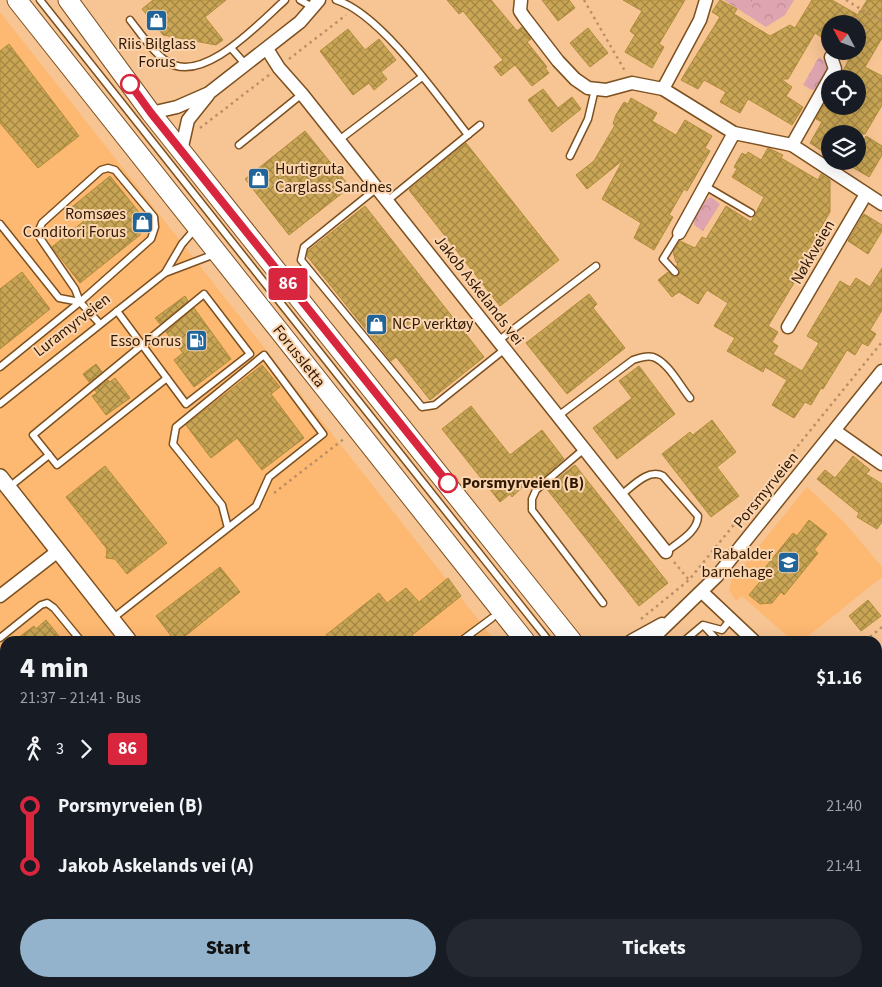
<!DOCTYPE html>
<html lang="en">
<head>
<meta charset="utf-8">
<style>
  :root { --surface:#171b24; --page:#242831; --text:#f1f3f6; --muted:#9ea1a6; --accent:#93b3cd }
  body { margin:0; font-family:"Source Sans 3",sans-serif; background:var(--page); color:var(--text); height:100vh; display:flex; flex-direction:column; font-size:19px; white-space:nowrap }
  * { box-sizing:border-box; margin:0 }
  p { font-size:16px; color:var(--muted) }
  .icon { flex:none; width:28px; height:28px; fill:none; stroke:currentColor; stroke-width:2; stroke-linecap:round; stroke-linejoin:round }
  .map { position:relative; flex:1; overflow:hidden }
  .side { position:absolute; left:0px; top:636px; width:882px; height:351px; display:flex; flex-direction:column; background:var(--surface); border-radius:15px 15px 0 0; box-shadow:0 5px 20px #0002 }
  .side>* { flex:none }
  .badge { padding:0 10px; border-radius:4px; font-size:18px; line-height:32px }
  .needle { width:32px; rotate:311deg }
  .fabs { position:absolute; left:821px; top:15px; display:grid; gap:10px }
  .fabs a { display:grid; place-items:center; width:45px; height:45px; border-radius:50%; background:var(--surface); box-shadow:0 5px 20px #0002; font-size:25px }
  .map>.badge { position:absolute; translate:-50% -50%; box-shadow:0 0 0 2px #fff }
  .legs { display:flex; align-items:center; gap:8px; height:55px; padding:0 20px; font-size:16px }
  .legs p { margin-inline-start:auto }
  .summary { display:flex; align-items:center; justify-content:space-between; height:85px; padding:0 20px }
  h1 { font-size:28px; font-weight:800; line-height:38px }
  .cta { display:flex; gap:10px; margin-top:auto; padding:10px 20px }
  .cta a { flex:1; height:58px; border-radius:30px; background:var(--accent); color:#111; font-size:20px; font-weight:800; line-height:58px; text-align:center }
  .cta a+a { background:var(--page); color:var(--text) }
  ul { padding:0 20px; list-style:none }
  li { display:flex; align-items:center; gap:18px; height:60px; font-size:19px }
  li i { display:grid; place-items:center; width:8px; height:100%; margin:0 6px; background:currentColor }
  li i::after { content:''; width:12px; height:12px; margin:-6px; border:4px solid; border-radius:50%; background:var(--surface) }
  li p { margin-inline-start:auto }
  li:first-child i { background:linear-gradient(#0000 50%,currentColor 0) }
  li:last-child i { background:linear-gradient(currentColor 50%,#0000 0) }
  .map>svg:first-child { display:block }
  .built { fill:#fdb871 }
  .forest { fill:url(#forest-crowns) }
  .building { fill:url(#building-cross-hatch); stroke:#af8c3a }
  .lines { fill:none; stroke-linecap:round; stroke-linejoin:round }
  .service-casing { stroke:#7c501f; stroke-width:9 }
  .minor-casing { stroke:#7c501f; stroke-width:15 }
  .tertiary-casing { stroke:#7c501f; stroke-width:18 }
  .primary-casing { stroke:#7c501f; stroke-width:21 }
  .path { stroke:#ba8f66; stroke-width:2.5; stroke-dasharray:2.5 4; stroke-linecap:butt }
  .service { stroke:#fff; stroke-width:6 }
  .minor { stroke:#fff; stroke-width:12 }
  .tertiary { stroke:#fff; stroke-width:15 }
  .primary { stroke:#fff; stroke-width:19 }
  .line-1-casing { stroke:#fff; stroke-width:11 }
  .line-1 { stroke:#d7263d; stroke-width:8 }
  .stop-1-dot { fill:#fff; stroke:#d7263d; stroke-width:2.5 }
  .labels { text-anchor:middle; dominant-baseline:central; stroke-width:4; stroke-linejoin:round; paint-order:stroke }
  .poi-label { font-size:16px; fill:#2f1800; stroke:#fbd5b0; text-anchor:end }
  .street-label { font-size:16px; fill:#2f1800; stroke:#fbd5b0 }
  .stop-label { font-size:16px; font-weight:bold; fill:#2f1800; stroke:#fbd5b0; text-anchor:start }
</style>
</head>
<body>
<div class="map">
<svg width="882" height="987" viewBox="0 0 882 987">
  <defs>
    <pattern id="forest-crowns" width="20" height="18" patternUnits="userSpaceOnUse" patternTransform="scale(1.25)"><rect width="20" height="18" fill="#dea5b0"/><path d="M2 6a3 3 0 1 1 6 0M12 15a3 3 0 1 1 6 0" fill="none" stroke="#bf8d96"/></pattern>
    <pattern id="building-cross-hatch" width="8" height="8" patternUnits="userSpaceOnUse" patternTransform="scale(1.25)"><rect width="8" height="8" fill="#c9a655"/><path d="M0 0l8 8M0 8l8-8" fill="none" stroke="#a48644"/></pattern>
  </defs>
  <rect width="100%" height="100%" fill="#f7c493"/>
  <g class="built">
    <polygon points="0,12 495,641 5,641 5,982 764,982 767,987 0,987"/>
    <polygon points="807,487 845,523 882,567 882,577 802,641 793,641 742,596 736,601 729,590 732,579"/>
  </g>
  <g class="forest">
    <polygon points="724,0 794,0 785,15 766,27"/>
    <polygon points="819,57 828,63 830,72 820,88 812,90 803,85"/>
    <path d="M711 197 720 204 703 231 694 225C694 214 700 202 711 197Z"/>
  </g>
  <g class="building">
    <polygon points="153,0 226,0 205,17 223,40 216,45 163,35 142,9"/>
    <polygon points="447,0 491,0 517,31 522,27 531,39 527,42 547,67 545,68 549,73 532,86 515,65 501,76 494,67 503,60 463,11 459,14"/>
    <polygon points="542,0 569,0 575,8 558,21"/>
    <polygon points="623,0 685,0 659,44 664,47 652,68 625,52 635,35 630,31 642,11"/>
    <polygon points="720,0 737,9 734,14 770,36 790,25 795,28 812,0 832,0 858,15 867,0 882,0 882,38 865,67 882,76 882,105 865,134 830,134 830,156 810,143 822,122 816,119 824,105 858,106 858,79 839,79 853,51 858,51 858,24 830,24 830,42 815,33 788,79 781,79 792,87 786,96 803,107 792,125 748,99 740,113 720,102 726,92 704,80 698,89 681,80 720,17 712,12"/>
    <polygon points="588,28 608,53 590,67 570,43"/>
    <polygon points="348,29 365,50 379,39 396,60 381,72 387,79 374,90 369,83 353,95 320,51"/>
    <polygon points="9,44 79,136 38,168 0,123 0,51"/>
    <polygon points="543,89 558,108 572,97 581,109 552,132 528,100"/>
    <polygon points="631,98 657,113 652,121 676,135 685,120 712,136 705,148 710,151 687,191 684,189 669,215 673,217 654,250 634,238 641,223 602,199 623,160 587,189 576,175 594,161 615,125 613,124 616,115 624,102 628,104"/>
    <polygon points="305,131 350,187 289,235 245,179"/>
    <polygon points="866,136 882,146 882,155 869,177 842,161 858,161 858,151"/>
    <polygon points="466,143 559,260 500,306 409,190"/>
    <polygon points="768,148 783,155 781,158 818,180 821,174 830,180 830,212 812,243 822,249 805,276 800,273 768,326 778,332 772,342 778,346 773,354 802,371 819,343 807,336 840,281 850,287 856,278 870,287 882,268 882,310 870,330 876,334 868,346 862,343 855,355 847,350 823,389 821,388 811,405 805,402 794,418 772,405 787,380 765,367 763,372 727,351 735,338 714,326 728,303 707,290 698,304 679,292 672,297 658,280 668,272 673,277 679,275 680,270 676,266 678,264 676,262 673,252 680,241 695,248 702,237 706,239 726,206 751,222 764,197 732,177 737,169 734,167 742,153 746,155 748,152 761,160"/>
    <polygon points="110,176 142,216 140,235 80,283 52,247 84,221 72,207"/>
    <polygon points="365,206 484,357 430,400 396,357 391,361 307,256 308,251"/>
    <polygon points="864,214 882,225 882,231 868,254 848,241"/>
    <polygon points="22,272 50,309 0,349 0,289"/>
    <polygon points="589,294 597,304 593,308 625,348 567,394 526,343"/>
    <polygon points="185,296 188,301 160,324 155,318"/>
    <polygon points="194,308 231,359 194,387 174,360 183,353 166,332"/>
    <polygon points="96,364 102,372 89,382 83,374"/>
    <polygon points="262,365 280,387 271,394 304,438 262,470 237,438 211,458 186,425"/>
    <polygon points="639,366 675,414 617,459 593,428 632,398 619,381"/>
    <polygon points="115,378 130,398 106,415 92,396 97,393 95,390 108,380 110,382"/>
    <polygon points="471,406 510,455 542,430 564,459 539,481 535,475 512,497 510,494 500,502 442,429"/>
    <polygon points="712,420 736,452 717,467 739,496 711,517 662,454 690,432 693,435"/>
    <polygon points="853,456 870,470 866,474 882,484 882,522 877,529 857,517 859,513 817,479 825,470 835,478"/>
    <polygon points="575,465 668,583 639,606 546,488"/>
    <polygon points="105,466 167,543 127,574 115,559 106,558 107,549 66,497"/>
    <polygon points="809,520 827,534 814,550 818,553 784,595 781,592 772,603 760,604 749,595 763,578 759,575 793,533 797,536"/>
    <polygon points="220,567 240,592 179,641 175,641 156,616"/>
    <polygon points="448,578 461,596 412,635 417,641 331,641 326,635 379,593 387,603 406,588 419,602"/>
    <polygon points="868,600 881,616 861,631 849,616"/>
    <polygon points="46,620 63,641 14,641 34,626 36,629"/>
  </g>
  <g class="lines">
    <defs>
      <g id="service">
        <polyline points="40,0 549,641"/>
        <polyline points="300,0 314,8"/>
        <path d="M336 0C380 13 439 98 468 135"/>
        <path d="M130 20C141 34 152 51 166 61 202 87 260 22 285 0"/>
        <polyline points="231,48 246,65"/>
        <polyline points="339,140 422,77"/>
        <polyline points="239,145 302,94"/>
        <polyline points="570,156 588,119 595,89"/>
        <polyline points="705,186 751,213"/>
        <polyline points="377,188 304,247 301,260 422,407 435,405 505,349"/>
        <polyline points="387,201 480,125"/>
        <polyline points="0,224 59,298 80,302 100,324"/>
        <polyline points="675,272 663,259 679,233"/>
        <polyline points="165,273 182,244 195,229"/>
        <polyline points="117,311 186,404 250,354 204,294 33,435 57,465 167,378"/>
        <polyline points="498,341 596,266"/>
        <polyline points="0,367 80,302 151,239 155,227 154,217 115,170 108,168 101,170 42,223 39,230 40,238 75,289 80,302"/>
        <polyline points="0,404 165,273 215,254"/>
        <path d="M558 416 633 360C639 358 646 355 653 357 668 362 680 386 690 398"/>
        <polyline points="584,449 536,490 532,499 532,510 603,603"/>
        <polyline points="8,488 49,455"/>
        <path d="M621 495C632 487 648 468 663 476L698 516C698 532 677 543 666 552"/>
        <polyline points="112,619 256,506 269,477 323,434 264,355 176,427 173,444 222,505 228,528"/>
        <polyline points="704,626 718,641"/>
        <polyline points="0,638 41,605 47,603 54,608 81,641"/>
        <polyline points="461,641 492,618"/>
        <polyline points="684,641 703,625 722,630 731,619"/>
        <polyline points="0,767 5,763"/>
        <polyline points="0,798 5,804"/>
        <polyline points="878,798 882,803"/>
        <polyline points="0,957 5,953"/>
        <polyline points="878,969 882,975"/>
        <polyline points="151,982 155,987"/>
        <polyline points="358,982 361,987"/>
        <polyline points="817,982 820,987"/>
        <polyline points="175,987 181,982"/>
        <polyline points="652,987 657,982"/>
      </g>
      <g id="minor">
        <polyline points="521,0 520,11 524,17 558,61 575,79 588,88 606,90 632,83 663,89 734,133 792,145 882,204"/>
        <polyline points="267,49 279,68 302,94 666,552"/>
        <polyline points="663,89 700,20 706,0"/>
        <polyline points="151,113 177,107 209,93 300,22 319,0"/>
        <polyline points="792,145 835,69 831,57"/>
        <polyline points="181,151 188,120 208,95"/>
        <polyline points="679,233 734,133"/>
        <polyline points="788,327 866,194"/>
        <polyline points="835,431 882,464"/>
        <polyline points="702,592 754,641"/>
        <polyline points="0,596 58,551"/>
        <polyline points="631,641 662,624"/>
        <polyline points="650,641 717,576 882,371"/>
      </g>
      <g id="tertiary">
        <polyline points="0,477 129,641"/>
        <polyline points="401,982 405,987"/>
      </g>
      <g id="primary">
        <polyline points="17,0 525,641"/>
        <polyline points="68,0 151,113 572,641"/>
        <polyline points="798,982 802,987"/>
        <polyline points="840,982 843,987"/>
      </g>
    </defs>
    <use href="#service" class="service-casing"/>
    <use href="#minor" class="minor-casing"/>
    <use href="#tertiary" class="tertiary-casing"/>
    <use href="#primary" class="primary-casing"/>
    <g class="path">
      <polyline points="584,0 625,71"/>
      <polyline points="751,0 752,0"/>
      <polyline points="846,0 882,22"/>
      <polyline points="852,24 861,10"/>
      <polyline points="289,59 346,15"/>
      <polyline points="200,128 269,75"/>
      <polyline points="274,493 345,438"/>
      <polyline points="674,562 689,580"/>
      <polyline points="641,619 689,580 882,342"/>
      <polyline points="865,641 882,627"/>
      <polyline points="878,657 882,663"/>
      <polyline points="0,830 5,836"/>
    </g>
    <use href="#service" class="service"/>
    <use href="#minor" class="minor"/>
    <use href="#tertiary" class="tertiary"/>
    <use href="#primary" class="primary"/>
  </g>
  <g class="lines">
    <defs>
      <polyline id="line-1" points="130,84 151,113 448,483"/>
    </defs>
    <use href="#line-1" class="line-1-casing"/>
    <use href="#line-1" class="line-1"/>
  </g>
  <defs>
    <symbol id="shop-square" viewBox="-11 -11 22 22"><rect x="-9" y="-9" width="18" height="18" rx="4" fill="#20659a" stroke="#fbd5b0"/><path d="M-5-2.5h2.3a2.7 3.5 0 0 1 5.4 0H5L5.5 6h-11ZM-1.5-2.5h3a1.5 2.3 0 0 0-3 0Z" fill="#fff"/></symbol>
    <symbol id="fuel-square" viewBox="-11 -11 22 22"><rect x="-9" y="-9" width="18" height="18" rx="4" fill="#20659a" stroke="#fbd5b0"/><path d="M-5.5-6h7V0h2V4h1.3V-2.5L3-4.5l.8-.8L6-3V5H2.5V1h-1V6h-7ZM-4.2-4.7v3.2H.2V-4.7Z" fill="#fff"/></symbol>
    <symbol id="school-square" viewBox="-11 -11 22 22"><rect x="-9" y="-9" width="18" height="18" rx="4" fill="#20659a" stroke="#fbd5b0"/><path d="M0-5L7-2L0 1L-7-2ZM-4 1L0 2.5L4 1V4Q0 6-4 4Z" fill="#fff"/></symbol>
  </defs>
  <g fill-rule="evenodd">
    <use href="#shop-square" x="144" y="8" width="25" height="25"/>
    <use href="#shop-square" x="246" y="166" width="25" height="25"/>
    <use href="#shop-square" x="130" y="210" width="25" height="25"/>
    <use href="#shop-square" x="364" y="312" width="25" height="25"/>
    <use href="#fuel-square" x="184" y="328" width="25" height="25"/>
    <use href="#school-square" x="776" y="550" width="25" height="25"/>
  </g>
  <g class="stop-1-dot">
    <circle cx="130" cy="84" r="9"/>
    <circle cx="448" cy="483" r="9"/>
  </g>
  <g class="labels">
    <g class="poi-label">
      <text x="157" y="44" text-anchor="middle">Riis Bilglass<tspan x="157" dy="18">Forus</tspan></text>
      <text x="275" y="169" text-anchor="start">Hurtigruta<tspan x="275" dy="18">Carglass Sandnes</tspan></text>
      <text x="126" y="214">Romsøes<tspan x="126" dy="18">Conditori Forus</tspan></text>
      <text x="392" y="324" text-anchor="start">NCP verktøy</text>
      <text x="181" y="341">Esso Forus</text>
      <text x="773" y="554">Rabalder<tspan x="773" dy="18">barnehage</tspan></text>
    </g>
    <g class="street-label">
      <text transform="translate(813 252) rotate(-60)">Nøkkveien</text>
      <text transform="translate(479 290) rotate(52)">Jakob Askelands vei</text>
      <text transform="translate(72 325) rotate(-38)">Luramyrveien</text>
      <text transform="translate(299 356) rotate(52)">Forussletta</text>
      <text transform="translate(766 490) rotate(-51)">Porsmyrveien</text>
    </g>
    <g class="stop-label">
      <text x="462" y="483">Porsmyrveien (B)</text>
    </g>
  </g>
</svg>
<div class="fabs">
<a><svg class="needle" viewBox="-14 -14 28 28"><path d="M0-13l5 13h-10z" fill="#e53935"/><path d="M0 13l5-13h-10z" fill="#9ea1a6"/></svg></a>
<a><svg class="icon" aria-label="locate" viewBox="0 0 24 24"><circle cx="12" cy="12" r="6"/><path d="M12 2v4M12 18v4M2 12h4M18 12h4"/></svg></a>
<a><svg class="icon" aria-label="layers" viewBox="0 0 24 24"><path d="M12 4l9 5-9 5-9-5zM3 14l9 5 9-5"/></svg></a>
</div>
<b class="badge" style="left:288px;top:284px;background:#d7263d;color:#fff">86</b>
<section class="side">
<div class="summary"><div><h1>4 min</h1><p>21:37 – 21:41 · Bus</p></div><b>$1.16</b></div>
<div class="legs"><svg class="icon" aria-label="walk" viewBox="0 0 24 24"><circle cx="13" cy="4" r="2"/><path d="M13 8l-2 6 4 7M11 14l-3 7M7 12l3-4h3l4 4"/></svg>3<svg class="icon" aria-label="forward" viewBox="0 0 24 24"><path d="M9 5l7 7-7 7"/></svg><b class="badge" style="background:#d7263d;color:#fff">86</b></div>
<ul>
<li><i style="color:#d7263d"></i><b>Porsmyrveien (B)</b><p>21:40</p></li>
<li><i style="color:#d7263d"></i><b>Jakob Askelands vei (A)</b><p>21:41</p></li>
</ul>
<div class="cta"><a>Start</a><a>Tickets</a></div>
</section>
</div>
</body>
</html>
